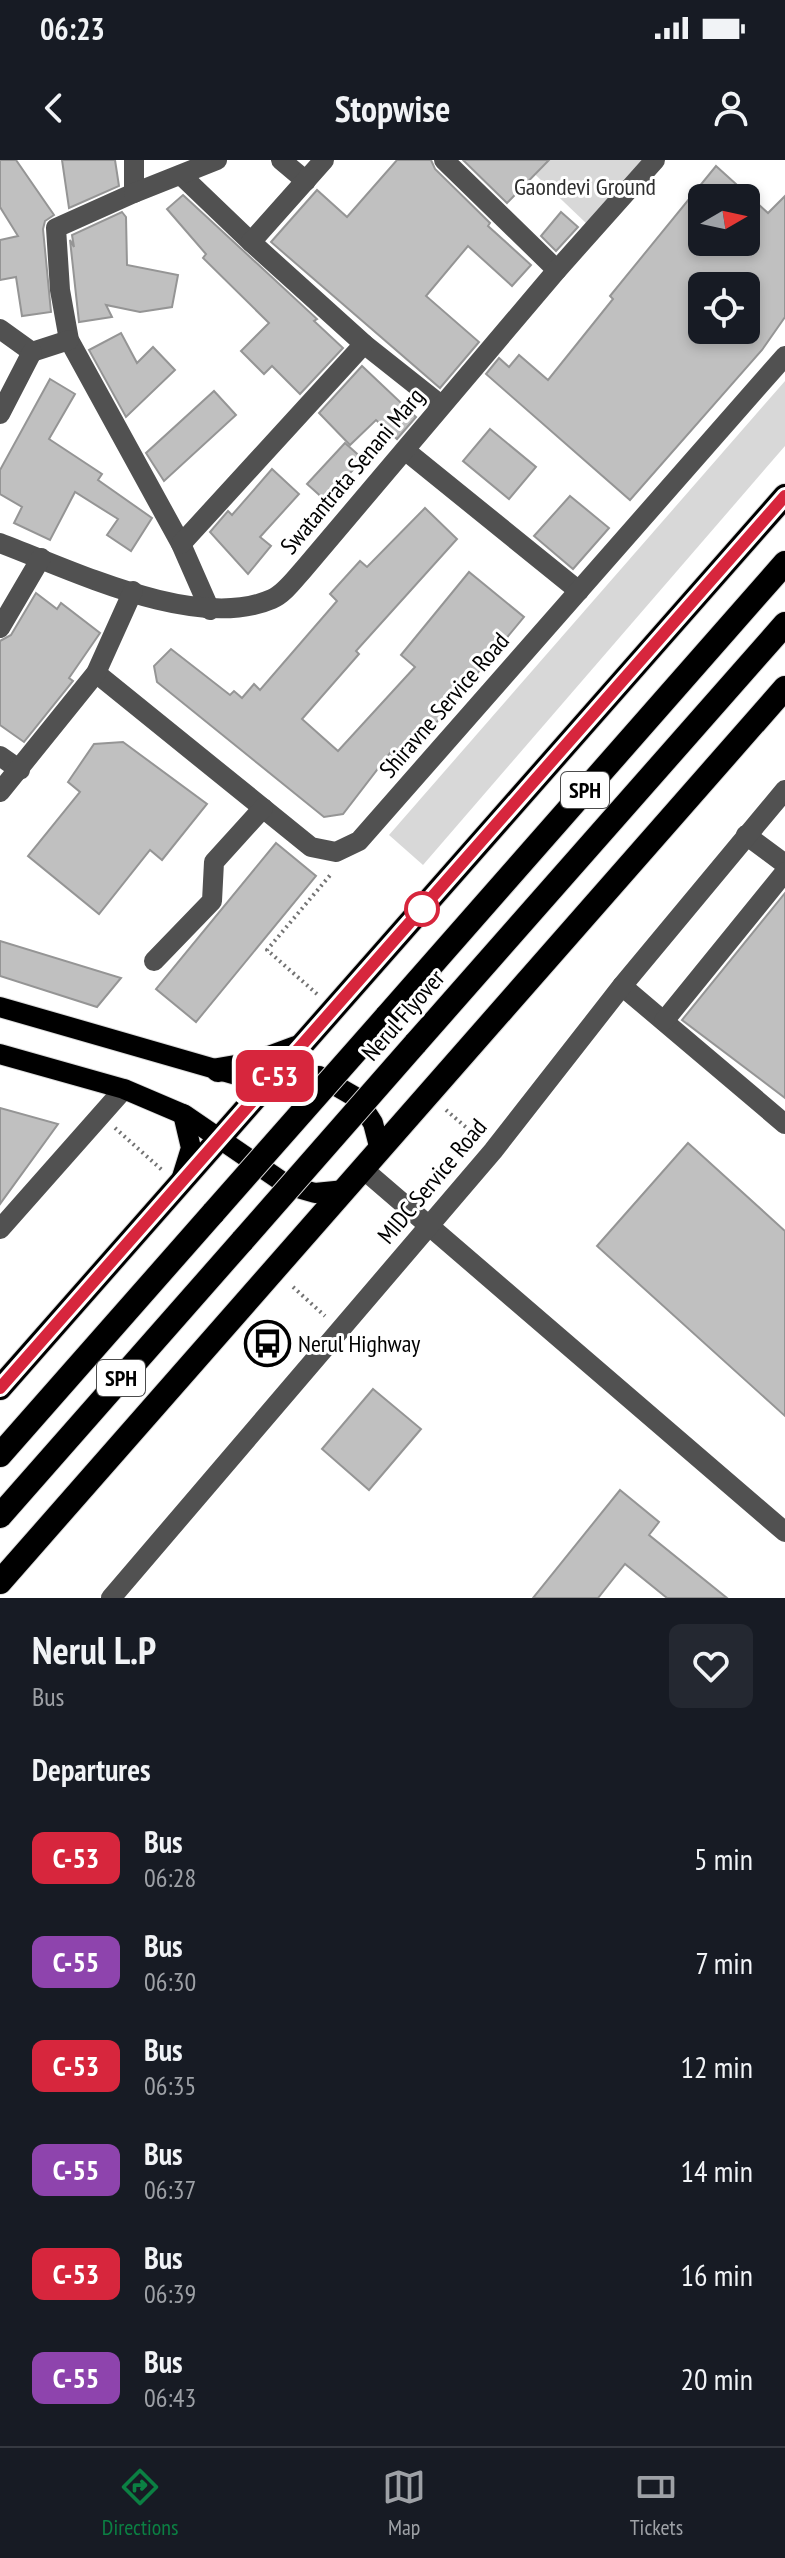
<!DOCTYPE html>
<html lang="en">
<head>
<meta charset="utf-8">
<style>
  :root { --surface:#171b24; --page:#242831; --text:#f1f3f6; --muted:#9ea1a6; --line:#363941; --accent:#0b8043 }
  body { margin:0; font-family:"PT Sans Narrow",sans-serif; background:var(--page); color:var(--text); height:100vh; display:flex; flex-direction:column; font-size:30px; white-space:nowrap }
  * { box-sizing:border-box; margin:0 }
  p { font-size:26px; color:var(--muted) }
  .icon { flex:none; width:44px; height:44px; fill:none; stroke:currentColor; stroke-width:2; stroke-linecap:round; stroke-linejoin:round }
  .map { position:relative; height:1438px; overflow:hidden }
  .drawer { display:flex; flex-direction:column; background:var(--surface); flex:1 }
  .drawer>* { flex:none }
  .badge { padding:0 16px; border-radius:12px; font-size:28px; line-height:52px }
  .needle { width:52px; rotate:81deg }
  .fabs { position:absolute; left:688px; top:24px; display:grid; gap:16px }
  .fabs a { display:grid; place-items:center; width:72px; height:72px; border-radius:12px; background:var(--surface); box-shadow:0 4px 12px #0003; font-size:40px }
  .map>.badge { position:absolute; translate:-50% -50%; box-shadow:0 0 0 4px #fff }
  h2 { padding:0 32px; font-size:30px; line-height:72px }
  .round { display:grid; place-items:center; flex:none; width:84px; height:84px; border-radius:12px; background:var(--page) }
  .headline { display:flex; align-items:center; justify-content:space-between; height:136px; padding:0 32px }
  h1 { font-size:38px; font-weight:700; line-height:60px }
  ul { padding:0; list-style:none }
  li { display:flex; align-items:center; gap:24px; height:104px; padding:0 32px }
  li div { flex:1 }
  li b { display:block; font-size:30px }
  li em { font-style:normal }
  li .badge { min-width:88px; font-weight:700; text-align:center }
  .status { display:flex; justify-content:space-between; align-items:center; height:56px; padding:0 40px; background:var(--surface); direction:ltr }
  .status svg { height:22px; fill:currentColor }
  header { display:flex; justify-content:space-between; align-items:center; height:104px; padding:0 32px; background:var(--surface); font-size:36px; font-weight:700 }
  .menu { display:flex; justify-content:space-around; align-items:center; height:112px; border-top:2px solid var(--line); background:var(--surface); font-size:22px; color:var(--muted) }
  .menu a { display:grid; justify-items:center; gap:4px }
  .menu .selected { color:var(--accent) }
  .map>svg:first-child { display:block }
  .green { fill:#d8d8d8 }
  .building { fill:#c0c0c0; stroke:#959595; stroke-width:2; fill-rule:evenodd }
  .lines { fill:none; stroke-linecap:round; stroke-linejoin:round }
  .major-casing { stroke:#dbdbdb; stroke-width:22 }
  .highway-casing { stroke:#dbdbdb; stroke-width:26 }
  .path { stroke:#737373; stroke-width:4; stroke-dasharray:2 4; stroke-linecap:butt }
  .minor { stroke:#515151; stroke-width:20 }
  .major { stroke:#000; stroke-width:20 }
  .highway { stroke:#000; stroke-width:24 }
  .highway-bridge-casing { stroke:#dbdbdb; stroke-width:26; stroke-linecap:butt }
  .highway-bridge { stroke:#000; stroke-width:24 }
  .line-casing { stroke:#fff; stroke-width:18 }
  .line { stroke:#d7263d; stroke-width:12 }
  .stop-dot { fill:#fff; stroke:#d7263d; stroke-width:4 }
  .labels { text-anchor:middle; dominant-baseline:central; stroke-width:6; stroke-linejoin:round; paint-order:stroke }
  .shield { fill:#fff; stroke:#4c4c4c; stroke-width:2 }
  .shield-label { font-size:22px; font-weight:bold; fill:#000 }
  .park-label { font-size:24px; fill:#2f2f2f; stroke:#fff }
  .street-label { font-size:24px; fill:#000; stroke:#fff }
  .poi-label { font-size:24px; fill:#000; stroke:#fff; text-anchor:start }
</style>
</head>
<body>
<div class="status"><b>06:23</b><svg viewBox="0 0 49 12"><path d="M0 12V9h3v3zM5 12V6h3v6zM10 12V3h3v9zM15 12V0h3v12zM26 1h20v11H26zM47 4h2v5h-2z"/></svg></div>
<header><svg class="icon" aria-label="back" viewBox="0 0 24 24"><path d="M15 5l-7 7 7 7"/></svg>Stopwise<svg class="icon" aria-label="person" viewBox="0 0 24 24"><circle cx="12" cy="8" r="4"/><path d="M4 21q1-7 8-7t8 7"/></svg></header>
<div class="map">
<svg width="785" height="1438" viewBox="0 0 785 1438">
  <rect width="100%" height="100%" fill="#fff"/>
  <g class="green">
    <polygon points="520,0 646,0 587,64"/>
    <polygon points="785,221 785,286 423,705 389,675"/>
  </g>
  <g class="building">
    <polygon points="0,0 16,0 54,55 45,61 43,69 51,152 22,156 16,117 0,120 0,80 18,76 0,47"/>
    <polygon points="62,0 115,0 119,26 69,48"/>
    <polygon points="397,0 431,0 435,9 490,63 488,66 531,105 512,126 468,86 426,136 479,182 440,228 271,82 317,30 347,57"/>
    <polygon points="463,0 549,0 507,43"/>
    <path d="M716 6 768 53 785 36V157L762 190 630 340 486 214 499 198 509 207 519 195 548 220 613 139 610 136ZM702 38H746V82H702ZM702 126H746V170H702Z"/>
    <polygon points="183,35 317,159 314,161 343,188 300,234 272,206 264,214 241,191 269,163 203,98 206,94 167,49"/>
    <polygon points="122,52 126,57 127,105 178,115 172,147 140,152 106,145 112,157 79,162 70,80 74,87 72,75"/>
    <polygon points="561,52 578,67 556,91 541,76"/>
    <polygon points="121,173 137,203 153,187 175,210 126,257 89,190"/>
    <polygon points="362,206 416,257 397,279 376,260 350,285 319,253"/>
    <polygon points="50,219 75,234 49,279 102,314 98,320 152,358 131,391 107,375 118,359 75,332 50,380 14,363 22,347 0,334 0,310"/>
    <polygon points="214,231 236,255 164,321 146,293"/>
    <polygon points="490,269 536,307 509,339 463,301"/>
    <polygon points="345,283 363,299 325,340 307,324"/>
    <polygon points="272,309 299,334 260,377 271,386 248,414 210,372 228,351 232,355"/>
    <polygon points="570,336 609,368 573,409 534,376"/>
    <polygon points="425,348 457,379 356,491 359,494 302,559 338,591 415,507 401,495 469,412 524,457 402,604 390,593 343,654 324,657 157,522 154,506 171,489 230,535 234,531 242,538 254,524 260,530 337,441 330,434 360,401 367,407"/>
    <polygon points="36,433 57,449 61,443 100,473 69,518 73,521 24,582 0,565 0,481 11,475"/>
    <polygon points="123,582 207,644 162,700 150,690 99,754 28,696 80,632 68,622 94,584"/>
    <polygon points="276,683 316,716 196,862 156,829"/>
    <polygon points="785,733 785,938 682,860"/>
    <polygon points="0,781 121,818 97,847 0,816"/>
    <polygon points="0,948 58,964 0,1044"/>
    <polygon points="688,983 785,1071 785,1256 597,1086"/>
    <polygon points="373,1229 421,1269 369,1330 322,1289"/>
    <polygon points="620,1330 659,1362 649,1375 727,1438 667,1438 625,1404 598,1438 533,1438"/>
  </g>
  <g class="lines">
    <defs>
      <g id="major">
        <polyline points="0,847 236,915 319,916 357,938 373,963 380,990"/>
        <polyline points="0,894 124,929 185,955 287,1025 315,1033 345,1030"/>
        <polyline points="182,1017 191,988 183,954"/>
      </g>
      <g id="highway">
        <polyline points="386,857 785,403"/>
        <polyline points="415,884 785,464"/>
        <polyline points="218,910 253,904 296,888"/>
        <polyline points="0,1228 785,336"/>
        <polyline points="0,1295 214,1052"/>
        <polyline points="0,1356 243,1080"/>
        <polyline points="0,1422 785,528"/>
      </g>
    </defs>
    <use href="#major" class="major-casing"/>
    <use href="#highway" class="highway-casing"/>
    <g class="path">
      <polyline points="317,834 267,790 332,713"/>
      <polyline points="446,950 476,976"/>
      <polyline points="115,968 162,1010"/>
      <polyline points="293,1127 325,1156"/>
    </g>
    <g class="minor">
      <polyline points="134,0 134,33 56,68 60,130 69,180 181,384 210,450"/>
      <polyline points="281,0 306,21"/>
      <polyline points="444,0 557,110"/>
      <polyline points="181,15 251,82"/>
      <polyline points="134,33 217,0"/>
      <polyline points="0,169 32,192 69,180"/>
      <polyline points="364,184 441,245"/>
      <polyline points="0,254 32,192"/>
      <polyline points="406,291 579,431"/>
      <path d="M0 383C72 410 197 472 272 439 284 434 294 420 303 410L557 110 655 0"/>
      <polyline points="181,384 364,184 251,82 324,0"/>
      <polyline points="0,468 41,398"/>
      <polyline points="96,513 311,687 336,692 359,681 785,196"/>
      <polyline points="0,596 20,610"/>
      <polyline points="0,632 96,513 133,431"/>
      <polyline points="746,675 785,704"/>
      <polyline points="154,801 212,741 214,702 263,648"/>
      <polyline points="622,826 785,964"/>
      <polyline points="664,861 785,712"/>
      <polyline points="363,1009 785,1372"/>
      <polyline points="0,1069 124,929"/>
      <polyline points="111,1438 493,991 622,826 785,630"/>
    </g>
    <use href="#major" class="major"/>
    <use href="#highway" class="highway"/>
    <defs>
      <g id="highway-bridge">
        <polyline points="214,1052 386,857"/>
        <polyline points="243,1080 415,884"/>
      </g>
    </defs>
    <use href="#highway-bridge" class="highway-bridge-casing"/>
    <use href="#highway-bridge" class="highway-bridge"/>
  </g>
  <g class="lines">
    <defs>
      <polyline id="line" points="0,1228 785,336"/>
    </defs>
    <use href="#line" class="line-casing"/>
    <use href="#line" class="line"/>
  </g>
  <defs>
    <symbol id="bus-ring" viewBox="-11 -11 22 22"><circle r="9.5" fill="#fff" stroke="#000" stroke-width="1.5"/><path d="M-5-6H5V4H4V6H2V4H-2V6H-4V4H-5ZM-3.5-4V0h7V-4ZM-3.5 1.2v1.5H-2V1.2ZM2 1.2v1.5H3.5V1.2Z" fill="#000"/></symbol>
  </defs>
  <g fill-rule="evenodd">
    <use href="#bus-ring" x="242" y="1158" width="51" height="51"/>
  </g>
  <circle class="stop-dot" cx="422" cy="749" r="16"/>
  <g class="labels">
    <g class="shield">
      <rect x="561" y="612" width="48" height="36" rx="6"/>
      <rect x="97" y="1200" width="48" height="36" rx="6"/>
    </g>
    <g class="shield-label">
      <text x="585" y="630">SPH</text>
      <text x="121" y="1218">SPH</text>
    </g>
    <g class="park-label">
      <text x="585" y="26">Gaondevi Ground</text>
    </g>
    <g class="street-label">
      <text transform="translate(352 311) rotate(-50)">Swatantrata Senani Marg</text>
      <text transform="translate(444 545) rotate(-49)">Shiravne Service Road</text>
      <text transform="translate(403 855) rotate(-49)">Nerul Flyover</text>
      <text transform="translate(432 1021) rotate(-50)">MIDC Service Road</text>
    </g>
    <g class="poi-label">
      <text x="298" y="1183">Nerul Highway</text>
    </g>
  </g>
</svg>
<div class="fabs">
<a><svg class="needle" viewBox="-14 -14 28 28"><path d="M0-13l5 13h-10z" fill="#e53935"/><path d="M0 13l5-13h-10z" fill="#9ea1a6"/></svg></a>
<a><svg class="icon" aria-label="locate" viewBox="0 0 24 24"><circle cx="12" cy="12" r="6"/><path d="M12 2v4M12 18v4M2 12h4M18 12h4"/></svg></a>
</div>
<b class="badge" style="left:275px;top:916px;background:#d7263d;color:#fff">C-53</b>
</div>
<section class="drawer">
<div class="headline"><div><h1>Nerul L.P</h1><p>Bus</p></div><a class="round"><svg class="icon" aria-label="heart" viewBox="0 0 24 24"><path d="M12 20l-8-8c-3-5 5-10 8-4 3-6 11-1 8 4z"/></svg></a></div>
<h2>Departures</h2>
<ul>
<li><span class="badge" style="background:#d7263d;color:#fff">C-53</span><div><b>Bus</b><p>06:28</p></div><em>5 min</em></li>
<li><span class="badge" style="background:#8e44ad;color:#fff">C-55</span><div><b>Bus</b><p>06:30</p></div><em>7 min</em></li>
<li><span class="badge" style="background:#d7263d;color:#fff">C-53</span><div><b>Bus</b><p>06:35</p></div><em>12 min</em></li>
<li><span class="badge" style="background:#8e44ad;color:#fff">C-55</span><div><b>Bus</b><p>06:37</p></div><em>14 min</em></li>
<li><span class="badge" style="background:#d7263d;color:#fff">C-53</span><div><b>Bus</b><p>06:39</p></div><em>16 min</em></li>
<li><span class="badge" style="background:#8e44ad;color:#fff">C-55</span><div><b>Bus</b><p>06:43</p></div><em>20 min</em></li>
</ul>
</section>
<nav class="menu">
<a class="selected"><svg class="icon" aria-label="directions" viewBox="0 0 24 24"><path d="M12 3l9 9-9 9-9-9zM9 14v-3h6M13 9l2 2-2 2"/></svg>Directions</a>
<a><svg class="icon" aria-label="map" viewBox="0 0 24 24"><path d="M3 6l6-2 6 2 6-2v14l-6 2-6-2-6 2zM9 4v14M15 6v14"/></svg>Map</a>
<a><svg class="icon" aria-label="tickets" viewBox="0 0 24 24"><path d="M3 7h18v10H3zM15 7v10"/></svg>Tickets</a>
</nav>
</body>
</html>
